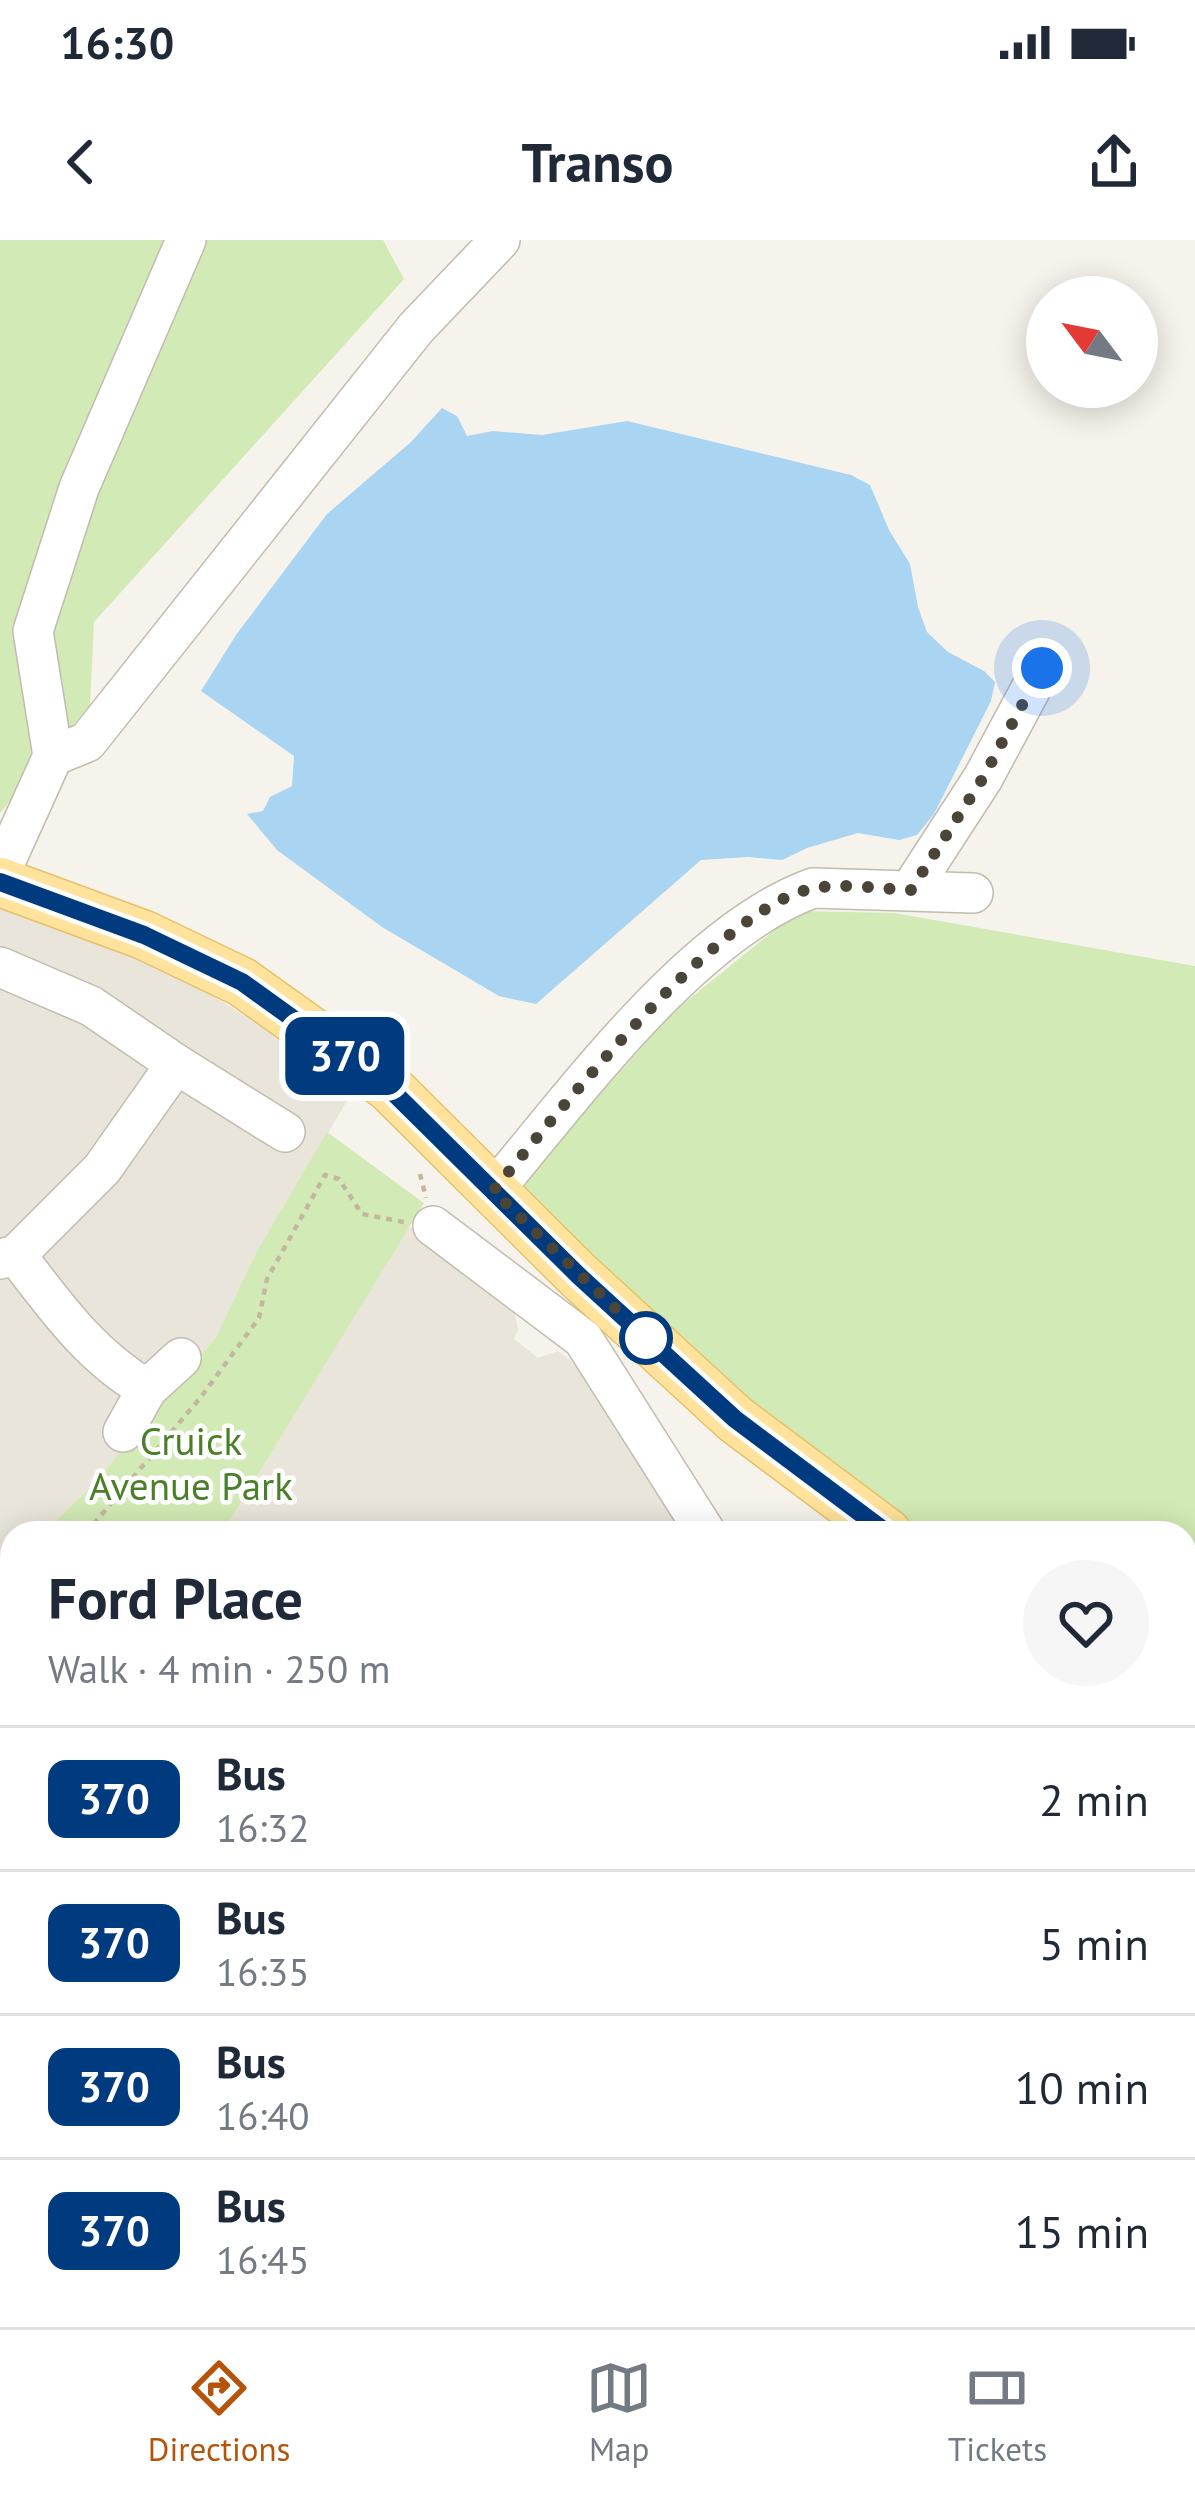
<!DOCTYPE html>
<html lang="en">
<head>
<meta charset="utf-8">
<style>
  :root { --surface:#fff; --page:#f6f6f7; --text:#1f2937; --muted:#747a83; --line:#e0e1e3; --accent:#b45309 }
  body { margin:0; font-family:"PT Sans",sans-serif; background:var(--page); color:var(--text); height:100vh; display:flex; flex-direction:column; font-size:45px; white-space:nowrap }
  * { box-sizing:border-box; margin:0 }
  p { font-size:39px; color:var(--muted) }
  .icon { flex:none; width:66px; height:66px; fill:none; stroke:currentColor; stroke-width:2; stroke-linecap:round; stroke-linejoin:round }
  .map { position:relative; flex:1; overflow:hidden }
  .details { position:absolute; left:0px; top:1281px; width:1197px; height:807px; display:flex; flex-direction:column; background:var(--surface); border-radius:36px 36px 0 0; box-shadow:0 6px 30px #0003 }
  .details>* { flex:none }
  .badge { padding:0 24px; border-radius:18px; font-size:42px; line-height:78px }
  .needle { width:78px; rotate:302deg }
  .tools { position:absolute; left:1026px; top:36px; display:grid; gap:24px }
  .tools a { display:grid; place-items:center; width:132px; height:132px; border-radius:50%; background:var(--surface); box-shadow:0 6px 30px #0003; font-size:60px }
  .you { position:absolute; width:60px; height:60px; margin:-30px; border:9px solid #fff; border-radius:50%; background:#1a73e8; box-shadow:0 0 0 18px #1a73e833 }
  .map>.badge { position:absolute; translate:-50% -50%; box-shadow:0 0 0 6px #fff }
  .round { display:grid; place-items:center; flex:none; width:126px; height:126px; border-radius:63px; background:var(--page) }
  .summary { display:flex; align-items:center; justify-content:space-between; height:204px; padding:0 48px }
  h1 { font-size:57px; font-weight:600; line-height:90px }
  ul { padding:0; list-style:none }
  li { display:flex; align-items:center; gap:36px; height:144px; padding:0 48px; border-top:3px solid var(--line) }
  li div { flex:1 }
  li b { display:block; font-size:45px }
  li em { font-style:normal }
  li .badge { min-width:132px; font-weight:700; text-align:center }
  .status { display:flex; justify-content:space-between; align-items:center; height:84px; padding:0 60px; background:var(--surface); direction:ltr }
  .status svg { height:33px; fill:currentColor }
  header { display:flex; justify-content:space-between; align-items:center; height:156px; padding:0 48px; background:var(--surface); font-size:54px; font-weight:600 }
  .tabs { display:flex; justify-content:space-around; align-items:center; height:168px; border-top:3px solid var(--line); background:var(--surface); font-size:33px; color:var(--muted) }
  .tabs a { display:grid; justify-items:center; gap:6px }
  .tabs .on { color:var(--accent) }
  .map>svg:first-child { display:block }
  .residential { fill:#eae5da }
  .green { fill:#d2eab5 }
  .water { fill:#a9d4f2 }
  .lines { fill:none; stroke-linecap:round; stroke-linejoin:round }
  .minor-casing { stroke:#c2bbae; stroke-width:42 }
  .major-casing { stroke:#e6c16a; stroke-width:51 }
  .path { stroke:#c4b79f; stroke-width:4.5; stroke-dasharray:6 6; stroke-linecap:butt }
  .minor { stroke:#fff; stroke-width:39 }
  .major { stroke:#ffe39c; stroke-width:48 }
  .rail { stroke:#9a9a9a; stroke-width:8; stroke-dasharray:15 15; stroke-linecap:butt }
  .line-casing { stroke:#fff; stroke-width:27 }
  .line { stroke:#003b80; stroke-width:18 }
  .walk { stroke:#4b4439; stroke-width:12; stroke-dasharray:0 21.6 }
  .stop-dot { fill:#fff; stroke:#003b80; stroke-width:6 }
  .labels { text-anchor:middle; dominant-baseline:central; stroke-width:9; stroke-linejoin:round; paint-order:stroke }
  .park-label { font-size:39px; fill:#4a7f2a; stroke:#fff }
</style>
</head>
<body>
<div class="status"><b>16:30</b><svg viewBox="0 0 49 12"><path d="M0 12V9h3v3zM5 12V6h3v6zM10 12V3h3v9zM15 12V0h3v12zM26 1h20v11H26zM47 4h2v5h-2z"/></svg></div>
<header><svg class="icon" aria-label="back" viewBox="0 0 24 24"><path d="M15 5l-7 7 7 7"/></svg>Transo<svg class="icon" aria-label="share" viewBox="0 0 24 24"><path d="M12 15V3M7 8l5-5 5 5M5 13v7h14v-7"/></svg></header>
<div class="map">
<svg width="1195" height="2087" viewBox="0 0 1195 2087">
  <rect width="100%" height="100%" fill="#f6f3ec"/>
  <g class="residential">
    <polygon points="0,669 115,694 356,846 256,1013 216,1097 91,1247 43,1293 12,1293 12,1324 0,1336"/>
    <polygon points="409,986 514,1069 518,1090 514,1099 538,1118 558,1111 573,1122 685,1293 222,1293"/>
    <polygon points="0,1505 12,1512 12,1709 0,1702"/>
    <polygon points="1185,1555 1195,1559 1195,2087 634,2087 616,2076 1185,2076"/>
    <polygon points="0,1913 12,1921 12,2076 134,2076 127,2087 0,2087"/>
  </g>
  <g class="green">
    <polygon points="0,0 383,0 404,39 94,382 90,465 0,573"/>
    <polygon points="798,671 894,673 1195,726 1195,1437 1185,1433 1185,1293 914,1293 739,1158 515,950 672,773"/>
    <polygon points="327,892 424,963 222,1293 43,1293 91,1247 216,1097 256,1013"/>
    <polygon points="12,1324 12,1468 0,1460 0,1336"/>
    <polygon points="143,2076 365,2076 373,2081 368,2087 136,2087"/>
  </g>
  <polygon class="water" points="442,168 457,176 467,196 493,191 542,195 627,181 851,235 870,245 889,290 910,324 918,367 927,392 948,412 984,431 995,442 991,461 934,574 917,595 899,600 858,593 807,608 782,620 748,617 701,620 536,764 499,756 382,687 277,610 247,574 263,571 270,557 292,546 294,516 201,451 236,395 327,274 411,202"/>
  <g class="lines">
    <defs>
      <g id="minor">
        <polyline points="53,516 87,502 416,88 500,0"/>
        <polyline points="0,633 53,516 33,391 79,248 186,0"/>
        <polyline points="911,649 983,538 1042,428"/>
        <polyline points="0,727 91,766 176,824 102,929 16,1015 0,1019"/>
        <polyline points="176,824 285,892"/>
        <path d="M493 951C576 853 692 692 813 648L973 653"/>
        <polyline points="433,986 583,1099 706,1293"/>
        <path d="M16 1015C56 1067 90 1116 147 1149L181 1118"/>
        <polyline points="123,1192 147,1149"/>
        <polyline points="0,1480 12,1487"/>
        <polyline points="1185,1531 1195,1534"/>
        <polyline points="1185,1880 1195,1881"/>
        <polyline points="927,2076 945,2087"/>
      </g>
      <g id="major">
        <polyline points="0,642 144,695 242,742 389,847 578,1035 735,1179 887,1293"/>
        <polyline points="1185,1451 1195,1456"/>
        <polyline points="402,2087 409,2076"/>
      </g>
    </defs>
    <use href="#minor" class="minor-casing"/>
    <use href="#major" class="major-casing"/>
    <g class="path">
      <polyline points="420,934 426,958"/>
      <polyline points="86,1293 201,1157 259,1078 267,1039 325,935 339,939 362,974 404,982"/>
      <polyline points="0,1382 12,1368"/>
      <polyline points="133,2087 140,2076"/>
    </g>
    <use href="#minor" class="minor"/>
    <use href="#major" class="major"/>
    <g class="rail">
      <polyline points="0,1746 12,1753"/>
      <polyline points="549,2076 567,2087"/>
    </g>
  </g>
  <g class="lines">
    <defs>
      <polyline id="line" points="0,642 144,695 242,742 388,847 578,1035 735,1179 887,1293"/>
    </defs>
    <use href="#line" class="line-casing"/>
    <use href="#line" class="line"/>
    <path class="walk" d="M646 1098 493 951C556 875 717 670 810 649 841 642 880 649 911 650L983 538 1042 428"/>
  </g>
  <circle class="stop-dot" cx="646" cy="1098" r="24"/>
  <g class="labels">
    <g class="park-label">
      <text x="191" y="1200">Cruick<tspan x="191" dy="45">Avenue Park</tspan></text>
    </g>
  </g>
</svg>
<div class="tools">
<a><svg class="needle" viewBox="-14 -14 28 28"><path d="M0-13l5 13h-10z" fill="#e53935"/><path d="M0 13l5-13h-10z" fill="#747a83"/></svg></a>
</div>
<div class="you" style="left:1042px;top:428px"></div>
<b class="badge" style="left:345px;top:816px;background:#003b80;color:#fff">370</b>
<section class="details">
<div class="summary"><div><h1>Ford Place</h1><p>Walk · 4 min · 250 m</p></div><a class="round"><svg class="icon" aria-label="heart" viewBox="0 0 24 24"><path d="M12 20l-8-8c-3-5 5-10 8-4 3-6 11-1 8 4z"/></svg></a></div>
<ul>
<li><span class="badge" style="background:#003b80;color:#fff">370</span><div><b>Bus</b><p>16:32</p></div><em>2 min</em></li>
<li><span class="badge" style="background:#003b80;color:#fff">370</span><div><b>Bus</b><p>16:35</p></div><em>5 min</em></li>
<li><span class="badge" style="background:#003b80;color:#fff">370</span><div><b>Bus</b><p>16:40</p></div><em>10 min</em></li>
<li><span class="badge" style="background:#003b80;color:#fff">370</span><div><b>Bus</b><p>16:45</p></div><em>15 min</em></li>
</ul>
</section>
</div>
<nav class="tabs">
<a class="on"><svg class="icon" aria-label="directions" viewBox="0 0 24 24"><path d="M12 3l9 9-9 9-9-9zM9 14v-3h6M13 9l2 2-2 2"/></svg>Directions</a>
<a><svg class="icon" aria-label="map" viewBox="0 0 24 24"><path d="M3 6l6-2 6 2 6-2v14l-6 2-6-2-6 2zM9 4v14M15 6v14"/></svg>Map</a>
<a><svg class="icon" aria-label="tickets" viewBox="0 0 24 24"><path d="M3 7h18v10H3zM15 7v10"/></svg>Tickets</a>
</nav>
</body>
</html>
